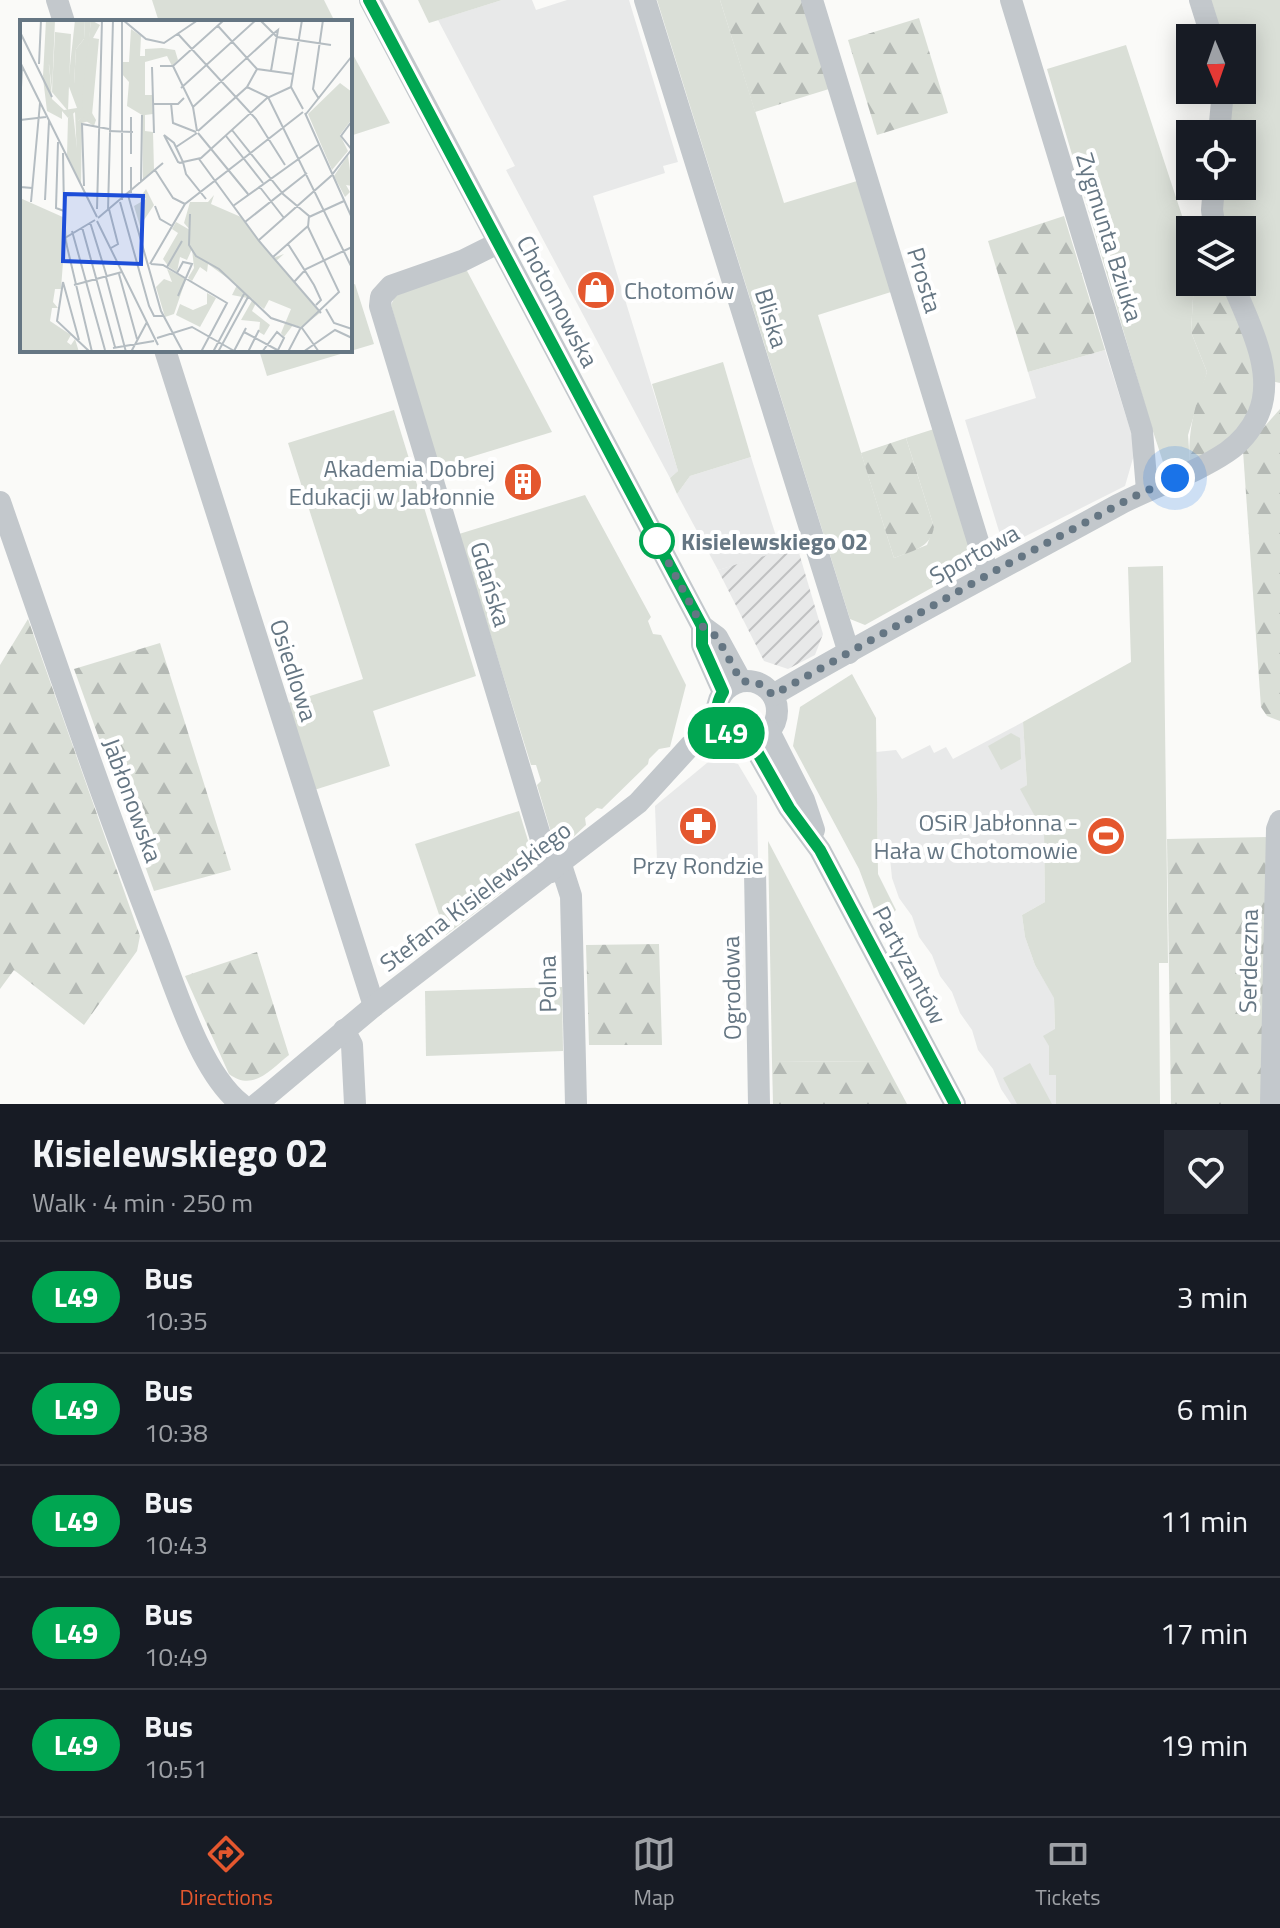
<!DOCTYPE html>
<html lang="en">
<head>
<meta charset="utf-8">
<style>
  :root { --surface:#171b24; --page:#242831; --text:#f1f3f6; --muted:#9ea1a6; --line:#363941; --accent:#e4572e }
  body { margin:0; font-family:"Titillium Web",sans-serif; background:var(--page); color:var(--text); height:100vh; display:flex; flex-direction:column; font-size:30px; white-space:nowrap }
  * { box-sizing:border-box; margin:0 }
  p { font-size:26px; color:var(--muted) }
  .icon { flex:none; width:44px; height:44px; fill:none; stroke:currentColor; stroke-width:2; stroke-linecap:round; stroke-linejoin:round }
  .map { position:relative; height:1104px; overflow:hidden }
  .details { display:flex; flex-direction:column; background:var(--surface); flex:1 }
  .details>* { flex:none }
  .badge { padding:0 16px; border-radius:26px; font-size:28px; line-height:52px }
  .needle { width:52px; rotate:178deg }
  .tools { position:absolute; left:1176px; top:24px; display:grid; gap:16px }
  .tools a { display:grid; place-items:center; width:80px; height:80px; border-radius:0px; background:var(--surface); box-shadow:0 4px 20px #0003; font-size:40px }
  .you { position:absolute; width:40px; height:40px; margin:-20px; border:6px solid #fff; border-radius:50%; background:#1a73e8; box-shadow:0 0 0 12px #1a73e833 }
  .map>.badge { position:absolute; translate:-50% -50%; box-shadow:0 0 0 4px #fff }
  .round { display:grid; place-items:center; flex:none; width:84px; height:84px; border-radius:0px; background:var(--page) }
  .summary { display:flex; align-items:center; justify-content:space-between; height:136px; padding:0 32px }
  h1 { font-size:38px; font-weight:700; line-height:60px }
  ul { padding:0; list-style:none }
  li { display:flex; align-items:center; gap:24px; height:112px; padding:0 32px; border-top:2px solid var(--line) }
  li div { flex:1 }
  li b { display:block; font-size:30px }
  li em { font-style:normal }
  li .badge { min-width:88px; font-weight:700; text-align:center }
  .menu { display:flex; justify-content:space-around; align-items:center; height:112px; border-top:2px solid var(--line); background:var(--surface); font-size:22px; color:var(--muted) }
  .menu a { display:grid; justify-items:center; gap:4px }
  .menu .on { color:var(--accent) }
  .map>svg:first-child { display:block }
  .built { fill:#e8e9e9 }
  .industrial { fill:url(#industrial-furrows) }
  .green { fill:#dadfd7 }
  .forest { fill:url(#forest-firs) }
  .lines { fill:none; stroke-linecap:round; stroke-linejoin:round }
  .minor { stroke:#c3c8cc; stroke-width:22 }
  .line-casing { stroke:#fff; stroke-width:18 }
  .line { stroke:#00a651; stroke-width:12 }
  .walk { stroke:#657683; stroke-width:8; stroke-dasharray:0 14.4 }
  .stop-dot { fill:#fff; stroke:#00a651; stroke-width:4 }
  .labels { text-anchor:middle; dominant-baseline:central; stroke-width:8; stroke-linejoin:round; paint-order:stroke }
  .street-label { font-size:24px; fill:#657683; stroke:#fff }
  .poi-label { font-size:24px; fill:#657683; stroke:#fff; text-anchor:end }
  .stop-label { font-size:24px; font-weight:bold; fill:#657683; stroke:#fff; text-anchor:start }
  .inset-road { fill:none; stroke:#b5bdc2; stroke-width:2 }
  .view { fill:#1d4ed8; fill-opacity:0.15; stroke:#1d4ed8; stroke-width:4 }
  .inset-edge { fill:none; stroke:#657683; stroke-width:4 }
</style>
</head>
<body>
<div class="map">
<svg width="1280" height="1104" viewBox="0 0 1280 1104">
  <defs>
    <pattern id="industrial-furrows" width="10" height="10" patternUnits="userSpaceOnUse" patternTransform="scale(2)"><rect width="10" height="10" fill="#e8e9e9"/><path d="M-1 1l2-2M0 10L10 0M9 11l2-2" fill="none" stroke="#c0c1c2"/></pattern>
    <pattern id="forest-firs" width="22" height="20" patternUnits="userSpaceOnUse" patternTransform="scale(2)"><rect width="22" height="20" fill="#dadfd7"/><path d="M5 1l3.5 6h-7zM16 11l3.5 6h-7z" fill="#b4b9b4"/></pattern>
  </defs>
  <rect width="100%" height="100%" fill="#fafaf8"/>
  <g class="built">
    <polygon points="502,0 532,0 536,10 567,0 629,0 678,162 663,166 665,173 593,196 678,471 670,478 506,170 515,166 438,20"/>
    <polygon points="1105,350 1136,448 1125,486 1008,545 1002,541 965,420 1036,398 1028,372"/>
    <polygon points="751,457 781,552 718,570 677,494 690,476"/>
    <polygon points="1023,722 1027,785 1021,789 1044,833 1045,902 1022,915 1025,937 1035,965 1054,997 1055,1030 1049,1046 1049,1075 1056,1075 1056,1104 1011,1104 1001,1089 993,1069 978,1050 972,1030 960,1013 952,992 940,976 932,955 919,937 912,916 899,898 892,878 890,858 878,857 876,752 896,750 902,759 930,745 934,753 946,747 953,759"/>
    <polygon points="713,758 738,764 757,796 758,859 657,861 655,806"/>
  </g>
  <polygon class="industrial" points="797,546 823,634 815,655 788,669 764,661 718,570"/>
  <g class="green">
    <polygon points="152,0 324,0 335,22 159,22"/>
    <polygon points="418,0 502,0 429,23"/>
    <polygon points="657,0 720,0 784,203 857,181 891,292 818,315 894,558 927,545 934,527 906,438 934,429 971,550 962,571 865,625 850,619"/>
    <polygon points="1208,0 1280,0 1280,383 1271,381 1242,282 1242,230 1224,230 1223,224 1222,186 1242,186 1242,134 1226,134 1230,90 1242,90 1242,38 1220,38"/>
    <polygon points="1126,45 1190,240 1190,282 1194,282 1191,332 1207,372 1188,435 1190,463 1170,469 1163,462 1150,422 1047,69"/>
    <polygon points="350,49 390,123 350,136"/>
    <polygon points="465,267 552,432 438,467 391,305 397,292"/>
    <polygon points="355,284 374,344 267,376 259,350 350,350 350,286"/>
    <polygon points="723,362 751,457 690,476 677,494 670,478 678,471 652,384"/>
    <polygon points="394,410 476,676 373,711 390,766 311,791 285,704 363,679 288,443"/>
    <polygon points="585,495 651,617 648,621 653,634 661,635 686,685 670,747 659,749 649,759 648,764 602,809 597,808 585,818 586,825 567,843 553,839 537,785 541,781 536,765 531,765 459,534"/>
    <polygon points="1163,566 1168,963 1159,963 1160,1104 1056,1104 1056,1075 1049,1075 1049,1046 1043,1036 1055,1029 1054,998 1035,965 1025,937 1022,915 1045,902 1044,833 1020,789 1027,785 1023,722 1131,662 1128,567"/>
    <polygon points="852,674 876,718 878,874 896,910 891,915 887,926 881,928 859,869 793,746 800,707"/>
    <polygon points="1011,733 1020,738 1021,759 1001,770 988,746"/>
    <polygon points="519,811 533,857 528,872 446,935 415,844"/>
    <polygon points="768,841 884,1061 772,1062"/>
    <polygon points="562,987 563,1051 426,1056 425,991"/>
    <polygon points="1030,1063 1052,1104 1017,1104 1003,1078"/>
  </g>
  <g class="forest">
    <polygon points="720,0 801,0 829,89 755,112"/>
    <polygon points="919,18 948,113 877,135 848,40"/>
    <polygon points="1064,216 1105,350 1028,372 988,241"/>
    <path d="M1194 282H1225L1254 361 1256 380 1251 411 1223 449 1190 463C1187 431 1196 402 1207 372L1191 332Z"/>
    <polygon points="1280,409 1280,721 1267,716 1261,707 1243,451"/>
    <path d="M906 438 934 527C931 548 912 551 894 558L861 453Z"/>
    <polygon points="28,619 140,936 137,951 84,1025 14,970 0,989 0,665"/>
    <polygon points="160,643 231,870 154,891 74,669"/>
    <polygon points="1267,837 1264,1104 1171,1104 1167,839"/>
    <polygon points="659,944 662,1045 589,1045 586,945"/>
    <path d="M257 952 289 1055C270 1070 253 1092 229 1074L185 976Z"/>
    <polygon points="884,1061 907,1104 773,1104 772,1062"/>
  </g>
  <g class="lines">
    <g class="minor">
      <polyline points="57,0 64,22"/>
      <polyline points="370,0 702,626 717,637 741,681"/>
      <polyline points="645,0 849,653"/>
      <polyline points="812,0 988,574"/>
      <polyline points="1011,0 1142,431 1147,490"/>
      <polyline points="1200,0 1212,38"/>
      <polyline points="1219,134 1223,90"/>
      <polyline points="1214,186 1212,210 1215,230"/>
      <polyline points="498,243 462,261 391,286 381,297 380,306 551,872"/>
      <polyline points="165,350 374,1006"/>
      <path d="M0 502C51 648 100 794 156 938 175 986 200 1072 241 1104"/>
      <polyline points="702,626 702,645 723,692"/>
      <circle cx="747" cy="711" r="30"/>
      <path d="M773 695C886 629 1003 568 1118 505 1153 486 1193 475 1227 452 1240 443 1251 430 1258 415 1277 373 1248 321 1232 282"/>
      <polyline points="769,731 804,800 814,830"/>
      <polyline points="751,741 789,808 820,850 955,1104"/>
      <polyline points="561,865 571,896 576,1104"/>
      <polyline points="755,871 759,1104"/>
      <polyline points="344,1030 352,1045 355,1104"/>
      <polyline points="257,1104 374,1006 638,803 690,746 708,732 721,728"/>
      <polyline points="1271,1104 1277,829 1280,821"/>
    </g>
  </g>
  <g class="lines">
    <defs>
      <path id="line" d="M369 0 702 626V645L723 692C708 716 723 741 751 741L789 808 820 850 955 1104"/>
    </defs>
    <use href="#line" class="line-casing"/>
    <use href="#line" class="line"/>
    <polyline class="walk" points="657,541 653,533 702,626 717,637 741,681 758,683 773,695 1002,567 1133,497 1175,478"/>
  </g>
  <defs>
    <symbol id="shop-disc" viewBox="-11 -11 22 22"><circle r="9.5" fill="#e4572e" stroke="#fff"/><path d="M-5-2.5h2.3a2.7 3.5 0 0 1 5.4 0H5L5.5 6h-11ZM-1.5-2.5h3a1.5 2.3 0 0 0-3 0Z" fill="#fff"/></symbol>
    <symbol id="building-disc" viewBox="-11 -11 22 22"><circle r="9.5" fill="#e4572e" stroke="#fff"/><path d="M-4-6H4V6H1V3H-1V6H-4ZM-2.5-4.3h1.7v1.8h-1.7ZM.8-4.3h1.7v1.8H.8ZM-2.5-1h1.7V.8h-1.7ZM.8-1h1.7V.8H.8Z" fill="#fff"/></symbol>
    <symbol id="pharmacy-disc" viewBox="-11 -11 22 22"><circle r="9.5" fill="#e4572e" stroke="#fff"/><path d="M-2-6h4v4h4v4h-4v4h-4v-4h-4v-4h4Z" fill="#fff"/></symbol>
    <symbol id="stadium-disc" viewBox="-11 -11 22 22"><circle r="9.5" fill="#e4572e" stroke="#fff"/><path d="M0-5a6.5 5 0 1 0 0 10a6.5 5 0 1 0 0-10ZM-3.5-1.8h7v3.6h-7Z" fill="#fff"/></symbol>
  </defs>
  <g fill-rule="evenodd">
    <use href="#shop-disc" x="574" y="268" width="44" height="44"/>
    <use href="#building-disc" x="501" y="460" width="44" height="44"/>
    <use href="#pharmacy-disc" x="676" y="804" width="44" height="44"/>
    <use href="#stadium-disc" x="1084" y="814" width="44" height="44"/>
  </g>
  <circle class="stop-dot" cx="657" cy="541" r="16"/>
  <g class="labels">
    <g class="street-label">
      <text transform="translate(1110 237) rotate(73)">Zygmunta Bziuka</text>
      <text transform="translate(925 280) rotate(73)">Prosta</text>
      <text transform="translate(558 301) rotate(62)">Chotomowska</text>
      <text transform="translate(772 318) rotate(73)">Bliska</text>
      <text transform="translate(974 554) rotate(-29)">Sportowa</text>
      <text transform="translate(491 584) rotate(73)">Gdańska</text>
      <text transform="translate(294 670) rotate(72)">Osiedlowa</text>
      <text transform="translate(133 800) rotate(70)">Jabłonowska</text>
      <text transform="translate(475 896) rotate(-37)">Stefana Kisielewskiego</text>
      <text transform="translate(1248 961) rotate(-89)">Serdeczna</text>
      <text transform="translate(910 965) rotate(62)">Partyzantów</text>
      <text transform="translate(547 984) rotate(-91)">Polna</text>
      <text transform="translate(731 988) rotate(-91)">Ogrodowa</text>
    </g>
    <g class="poi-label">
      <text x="624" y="290" text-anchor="start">Chotomów</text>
      <text x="495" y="468">Akademia Dobrej<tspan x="495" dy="28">Edukacji w Jabłonnie</tspan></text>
      <text x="1078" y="822">OSiR Jabłonna -<tspan x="1078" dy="28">Hała w Chotomowie</tspan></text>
      <text x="698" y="865" text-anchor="middle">Przy Rondzie</text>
    </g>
    <g class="stop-label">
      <text x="681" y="541">Kisielewskiego 02</text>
    </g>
  </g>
  <g transform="translate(20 20)">
    <rect width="332" height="332" fill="#fafaf8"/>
    <path d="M65 0H71L64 79 76 100 74 106 61 98 58 101V158L55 92 48 98 42 91V99L27 91 23 58 29 44 32 79 44 90 57 88 48 64H54L56 29 64 19ZM320 63 332 72V99L320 115 328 131 312 150 288 94ZM328 135 332 166 326 165 330 172 325 177 314 156Z" fill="#dadfd7"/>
    <path d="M26 0H35L32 71 29 44 26 61 23 56ZM55 0H65L64 19 56 29 54 64H48ZM71 0 80 5 73 18 79 19 72 95 63 91 62 79ZM111 9 121 16 120 36H125V29L142 28 155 30 158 40 152 46 147 36 125 42V75H132L133 94 125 95V111L133 112 134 150 123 160 122 95 107 86 109 62 102 54V42H109ZM53 92 57 128 58 101 62 96 69 101 62 103 61 164 47 135 48 98ZM126 169 134 185 120 206 114 186 126 179 122 175ZM194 175 191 184 221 197 253 238 264 234 256 241 300 293 282 307 273 305 264 317 261 313 271 289 249 280 244 289 236 283 232 291 250 305 244 315 239 312 240 302 221 300 233 279 212 275 217 265 188 244 187 252 180 247 172 261 168 258 174 248 172 229 167 240 160 237 157 252 149 247 143 239 158 213 152 209 156 202 170 210 164 203 170 182H188ZM0 178 45 198 48 228 45 215 41 269H35L33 282 38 288H32L30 301 51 315 47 322 51 325 55 319 59 332H0ZM147 249 166 259 154 294 145 297 136 267 144 259 152 262ZM187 273 196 278 180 307 156 295 160 284 173 290 187 284Z" fill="#dadfd7"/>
    <path d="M35 12 51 14 48 91 32 72Z" fill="#dadfd7"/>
    <path class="inset-road" d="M103 0 126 19 144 23 178 0M240 0 257 17 311 25M198 6 237 49 273 54M0 12 32 77M158 14 236 99 265 145M0 42 77 197M19 44 21 0M140 46H153L204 0M153 46 173 87 177 111M132 47 134 113M251 51 258 10 253 14M227 67 248 77 332 248M271 67 282 0M271 67 283 89M161 68 236 0M299 79 293 69 303 0M151 83 153 103 176 112M133 84H158L164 78M173 87 253 14M0 88 2 47M285 93 332 198M286 94 332 36M111 97V134M0 100 26 97M332 101 321 116 332 130M212 110 263 174 289 196 288 207 319 272 280 309 268 332M89 111 113 112M178 111 227 67 237 49M178 113 228 174M206 116 243 163M38 122 36 188 44 191 43 133M0 126 1 167 12 168M156 127 177 113M179 139 239 221 301 293M111 147V173M135 150 153 178 165 184M121 162 122 95M64 166 62 104 89 109M239 166 264 198M108 175 141 291 163 332M186 179 166 154 163 142 154 123 144 115 158 142 160 143 163 142 181 138 247 78 271 67M25 180 29 101M102 180V0M11 182 20 83M100 182 129 286 134 296H143M135 186 140 199 152 206M213 186 298 125M77 189 82 0M89 189 98 224 91 228M88 190 93 0M170 194 169 225 176 236 199 249 251 298 281 308M289 197 324 181M78 198 143 143M77 201 138 325M70 202 87 257M225 202 287 153M62 207 95 327M52 211 85 330M239 220 311 156 332 129M268 224 294 265 301 280 296 285M253 237 288 206M130 244 165 184 283 92M131 244 143 245 207 283 181 332M147 247 162 221M157 253 163 242 172 244 158 276M99 254 117 319M86 257 106 332M43 262 37 301 70 332M43 262 59 320M274 262 286 249 332 227M54 265 102 252M306 289 314 303 332 309M282 308 299 332M224 312 261 332M137 318 172 307 216 332M93 328 134 321M214 331 226 308M72 332 45 218 75 200M111 332 127 302M193 332 224 274M198 332 228 277M228 332 239 310M242 332 257 312 264 318 257 332M283 332 315 310 332 318"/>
    <path class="view" d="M45 174 123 176 121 244 43 241Z"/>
    <rect width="332" height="332" class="inset-edge"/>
  </g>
</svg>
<div class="tools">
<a><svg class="needle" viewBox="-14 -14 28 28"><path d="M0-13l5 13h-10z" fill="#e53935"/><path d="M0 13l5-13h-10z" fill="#9ea1a6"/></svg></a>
<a><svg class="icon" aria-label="locate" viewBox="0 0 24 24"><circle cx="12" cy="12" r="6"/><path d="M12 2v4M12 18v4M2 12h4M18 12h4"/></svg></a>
<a><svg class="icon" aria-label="layers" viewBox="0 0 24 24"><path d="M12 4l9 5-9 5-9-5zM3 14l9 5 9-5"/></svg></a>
</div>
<div class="you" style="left:1175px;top:478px"></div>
<b class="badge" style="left:726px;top:733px;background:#00a651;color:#fff">L49</b>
</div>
<section class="details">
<div class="summary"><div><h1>Kisielewskiego 02</h1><p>Walk · 4 min · 250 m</p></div><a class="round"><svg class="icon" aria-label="heart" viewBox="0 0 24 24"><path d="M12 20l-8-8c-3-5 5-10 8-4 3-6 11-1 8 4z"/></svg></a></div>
<ul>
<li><span class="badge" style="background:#00a651;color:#fff">L49</span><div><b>Bus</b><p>10:35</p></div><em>3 min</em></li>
<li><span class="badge" style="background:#00a651;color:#fff">L49</span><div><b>Bus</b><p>10:38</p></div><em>6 min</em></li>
<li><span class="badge" style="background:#00a651;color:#fff">L49</span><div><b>Bus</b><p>10:43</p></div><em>11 min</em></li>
<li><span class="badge" style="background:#00a651;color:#fff">L49</span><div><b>Bus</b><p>10:49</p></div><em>17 min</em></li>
<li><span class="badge" style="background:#00a651;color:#fff">L49</span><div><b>Bus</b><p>10:51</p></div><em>19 min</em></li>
</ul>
</section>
<nav class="menu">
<a class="on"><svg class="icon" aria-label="directions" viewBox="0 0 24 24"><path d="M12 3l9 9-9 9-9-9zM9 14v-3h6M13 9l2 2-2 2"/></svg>Directions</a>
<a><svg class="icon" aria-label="map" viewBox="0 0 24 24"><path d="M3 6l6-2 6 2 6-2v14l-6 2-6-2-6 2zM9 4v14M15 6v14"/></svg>Map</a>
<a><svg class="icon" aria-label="tickets" viewBox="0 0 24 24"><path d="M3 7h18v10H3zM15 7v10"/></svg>Tickets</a>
</nav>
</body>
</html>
